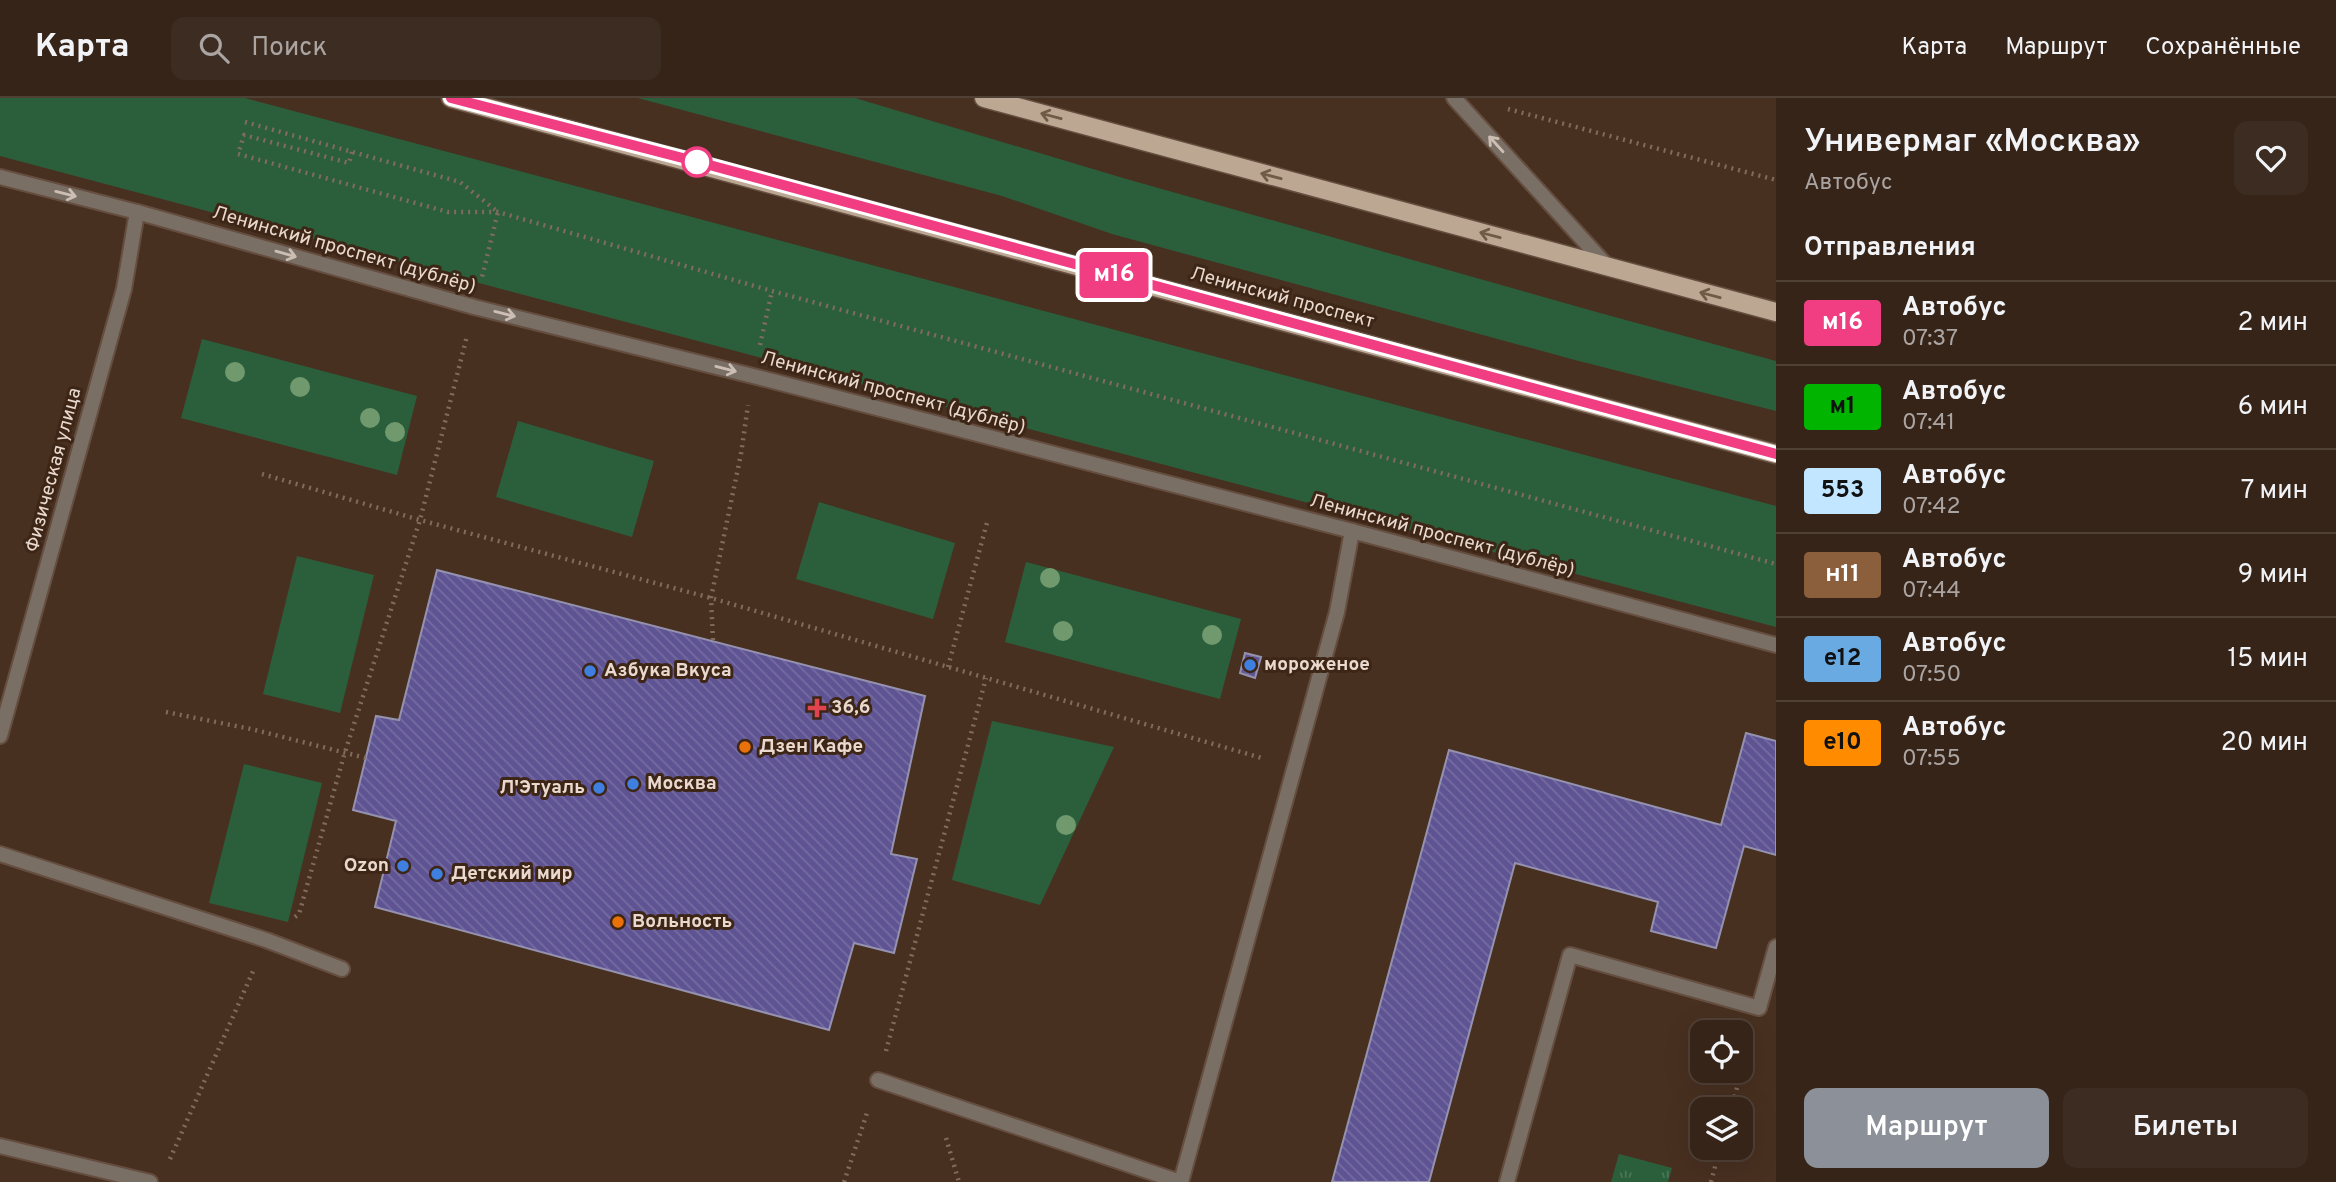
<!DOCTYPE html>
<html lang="ru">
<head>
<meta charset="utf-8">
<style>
  :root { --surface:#362418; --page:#3d2c21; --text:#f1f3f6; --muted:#aaa4a2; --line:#504137; --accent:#8c9099 }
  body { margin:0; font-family:Overpass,sans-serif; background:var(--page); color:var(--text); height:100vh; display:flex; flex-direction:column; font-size:26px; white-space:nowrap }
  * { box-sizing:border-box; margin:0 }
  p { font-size:23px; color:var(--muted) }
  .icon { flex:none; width:38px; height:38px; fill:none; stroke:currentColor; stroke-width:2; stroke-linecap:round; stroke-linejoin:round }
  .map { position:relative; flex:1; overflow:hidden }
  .side { display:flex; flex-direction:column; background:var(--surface); width:560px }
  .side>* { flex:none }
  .badge { padding:0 14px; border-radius:5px; font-size:24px; line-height:46px }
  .controls { position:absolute; left:1690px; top:922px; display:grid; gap:14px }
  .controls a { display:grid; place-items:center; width:63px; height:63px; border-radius:14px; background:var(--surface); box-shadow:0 7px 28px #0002,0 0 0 2px var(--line); font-size:35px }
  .map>.badge { position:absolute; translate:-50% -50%; box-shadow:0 0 0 4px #fff }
  h2 { padding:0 28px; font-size:26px; line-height:63px }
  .round { display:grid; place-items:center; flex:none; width:74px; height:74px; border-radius:14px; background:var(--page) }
  .headline { display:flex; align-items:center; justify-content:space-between; height:119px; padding:0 28px }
  h1 { font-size:33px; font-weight:600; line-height:52px }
  .cta { display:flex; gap:14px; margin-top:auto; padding:14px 28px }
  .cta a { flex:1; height:80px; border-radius:14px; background:var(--accent); color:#fff; font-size:28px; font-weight:600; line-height:80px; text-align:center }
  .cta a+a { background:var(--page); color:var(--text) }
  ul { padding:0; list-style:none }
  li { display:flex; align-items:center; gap:21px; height:84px; padding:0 28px; border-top:2px solid var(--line) }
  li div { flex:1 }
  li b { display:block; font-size:26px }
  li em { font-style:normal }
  li .badge { min-width:77px; font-weight:700; text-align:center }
  header { display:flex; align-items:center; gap:42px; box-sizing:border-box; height:98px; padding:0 35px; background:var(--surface); border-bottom:2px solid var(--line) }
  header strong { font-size:33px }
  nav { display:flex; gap:38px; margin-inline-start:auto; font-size:24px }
  .search { width:490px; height:63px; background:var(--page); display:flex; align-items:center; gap:18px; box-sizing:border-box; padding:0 24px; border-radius:14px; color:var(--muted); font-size:26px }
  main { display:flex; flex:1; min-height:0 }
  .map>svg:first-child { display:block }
  .green { fill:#2b5f3c }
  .park { fill:url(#park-tufts) }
  .building { fill:url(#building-back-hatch); stroke:#9592b0; stroke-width:2 }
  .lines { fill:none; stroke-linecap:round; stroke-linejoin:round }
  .service-casing { stroke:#654e40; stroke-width:18 }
  .minor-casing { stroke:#654e40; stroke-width:18 }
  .tertiary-casing { stroke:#654e40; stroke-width:18 }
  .primary-casing { stroke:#654e40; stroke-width:21 }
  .path { stroke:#806b5d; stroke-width:4.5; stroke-dasharray:2 5; stroke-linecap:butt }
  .service { stroke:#796f65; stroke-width:14 }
  .minor { stroke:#796f65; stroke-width:14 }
  .tertiary { stroke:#796f65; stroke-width:14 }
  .primary { stroke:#bba792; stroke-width:18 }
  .tree { fill:#70996e }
  .oneway { stroke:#705a48 }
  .oneway2 { stroke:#cdbeb4 }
  .line-casing { stroke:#fff; stroke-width:16 }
  .line { stroke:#f13e82; stroke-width:10 }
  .stop-dot { fill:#fff; stroke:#f13e82; stroke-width:3.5 }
  .shop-dot { fill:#3f7fe0; stroke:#3e2616; stroke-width:2.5 }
  .health-dot { fill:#e0444e; stroke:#3e2616; stroke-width:2.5 }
  .food-dot { fill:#e8710a; stroke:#3e2616; stroke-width:2.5 }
  .labels { text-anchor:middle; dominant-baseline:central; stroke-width:6; stroke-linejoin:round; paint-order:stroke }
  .street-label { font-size:19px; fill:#e9d9cf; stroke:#3e2616 }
  .poi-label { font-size:19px; font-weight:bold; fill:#e9d9cf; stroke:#3e2616; text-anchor:start }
</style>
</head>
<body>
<header>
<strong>Карта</strong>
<div class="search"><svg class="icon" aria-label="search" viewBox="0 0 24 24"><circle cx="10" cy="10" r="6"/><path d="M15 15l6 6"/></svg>Поиск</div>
<nav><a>Карта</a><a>Маршрут</a><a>Сохранённые</a></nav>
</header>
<main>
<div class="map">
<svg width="1776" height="1084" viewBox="0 0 1776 1084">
  <defs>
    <pattern id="park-tufts" width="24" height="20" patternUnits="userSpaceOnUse" patternTransform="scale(1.75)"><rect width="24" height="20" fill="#2b5f3c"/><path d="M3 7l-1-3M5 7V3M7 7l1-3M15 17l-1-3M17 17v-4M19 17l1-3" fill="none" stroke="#4a7557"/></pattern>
    <pattern id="building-back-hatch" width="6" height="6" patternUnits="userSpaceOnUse" patternTransform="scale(1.75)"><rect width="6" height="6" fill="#5f5493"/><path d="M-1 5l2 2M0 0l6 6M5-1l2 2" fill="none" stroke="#766ca1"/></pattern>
  </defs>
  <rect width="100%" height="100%" fill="#483020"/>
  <g class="green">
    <polygon points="0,0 245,0 1776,408 1776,529 0,58"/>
    <polygon points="638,0 855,0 1123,80 1600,215 1776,263 1776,313 1575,262 1112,136 1002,98"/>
    <polygon points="202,241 417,298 397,377 181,320"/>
    <polygon points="518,323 654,363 632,439 496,399"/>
    <polygon points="819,404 955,445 933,521 796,481"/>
    <polygon points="297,458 374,477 340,615 263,596"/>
    <polygon points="1026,464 1241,521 1220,601 1005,544"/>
    <polygon points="992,623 1114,649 1040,807 952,782"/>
    <polygon points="244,666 322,685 288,824 209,805"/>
  </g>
  <polygon class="park" points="1619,1056 1672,1070 1668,1084 1611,1084"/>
  <g class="building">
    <polygon points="437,472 925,598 891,756 917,761 894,855 854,845 829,932 375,809 396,723 353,712 376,618 399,622"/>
    <polygon points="1245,555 1261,559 1255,580 1240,575"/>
    <polygon points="1746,635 1776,643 1776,757 1744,748 1716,850 1651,833 1658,804 1515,765 1429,1084 1332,1084 1449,652 1721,727"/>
  </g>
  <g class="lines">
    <defs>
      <g id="service">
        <polyline points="0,756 266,842 342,871"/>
        <polyline points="878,982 1180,1084"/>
        <polyline points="0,1048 150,1084"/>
        <polyline points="1181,1084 1337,514 1352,433"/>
        <polyline points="1507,1084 1570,857 1759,910 1776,849"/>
      </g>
      <g id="minor">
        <polyline points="1454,0 1607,168"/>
        <polyline points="0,638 124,191 137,114"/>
      </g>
      <polyline id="tertiary" points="0,79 137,114 474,209 753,278 1352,433 1776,547"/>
      <g id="primary">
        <polyline points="451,0 1776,356"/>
        <polyline points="984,0 1776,214"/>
      </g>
    </defs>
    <use href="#service" class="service-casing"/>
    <use href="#minor" class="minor-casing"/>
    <use href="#tertiary" class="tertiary-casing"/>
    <use href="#primary" class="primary-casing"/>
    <g class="path">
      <polyline points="1508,11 1776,82"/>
      <polyline points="245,24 460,84 498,114 482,179"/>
      <polyline points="352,54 349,65 244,37 238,56 448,114 498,114 772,193 1776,466"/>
      <polyline points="760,247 772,193"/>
      <polyline points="262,376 420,422 711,500 1265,661"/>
      <polyline points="713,542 711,500 741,356 748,307"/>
      <polyline points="948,569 988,421"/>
      <polyline points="166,614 251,631 366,660"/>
      <polyline points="295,819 299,816 345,654 420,422 467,238"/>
      <polyline points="886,953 986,580"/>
      <polyline points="1731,1012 1751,938"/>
      <polyline points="946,1040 959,1084"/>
      <polyline points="170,1061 254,871"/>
      <polyline points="844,1084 868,1012"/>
      <polyline points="1711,1084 1720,1050"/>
    </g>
    <use href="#service" class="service"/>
    <use href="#minor" class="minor"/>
    <use href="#tertiary" class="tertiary"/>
    <use href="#primary" class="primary"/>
  </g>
  <g class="tree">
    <circle cx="235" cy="274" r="10"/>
    <circle cx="300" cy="289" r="10"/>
    <circle cx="370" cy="320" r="10"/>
    <circle cx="395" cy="334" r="10"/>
    <circle cx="1050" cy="480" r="10"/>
    <circle cx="1063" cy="533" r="10"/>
    <circle cx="1212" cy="537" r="10"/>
    <circle cx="1066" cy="727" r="10"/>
  </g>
  <defs><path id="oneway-shaft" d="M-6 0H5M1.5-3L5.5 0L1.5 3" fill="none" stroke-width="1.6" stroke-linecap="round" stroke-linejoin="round" transform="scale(1.75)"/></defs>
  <g class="oneway">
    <use href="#oneway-shaft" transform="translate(1051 18) rotate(-165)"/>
    <use href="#oneway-shaft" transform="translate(1271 78) rotate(-165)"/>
    <use href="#oneway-shaft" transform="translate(1490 137) rotate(-165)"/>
    <use href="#oneway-shaft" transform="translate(1710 197) rotate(-165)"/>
  </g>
  <g class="oneway2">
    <use href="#oneway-shaft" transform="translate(1496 46) rotate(-132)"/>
    <use href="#oneway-shaft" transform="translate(66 96) rotate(14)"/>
    <use href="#oneway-shaft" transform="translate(286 156) rotate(16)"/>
    <use href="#oneway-shaft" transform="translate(505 216) rotate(14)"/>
    <use href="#oneway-shaft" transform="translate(726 271) rotate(14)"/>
  </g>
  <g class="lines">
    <defs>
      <polyline id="line" points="451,0 702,65 1776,356"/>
    </defs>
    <use href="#line" class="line-casing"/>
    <use href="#line" class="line"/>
  </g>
  <circle class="stop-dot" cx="697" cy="64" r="14"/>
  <g class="shop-dot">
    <circle cx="1250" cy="567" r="7"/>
    <circle cx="590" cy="573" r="7"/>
    <circle cx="633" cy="686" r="7"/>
    <circle cx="599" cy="690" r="7"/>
    <circle cx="403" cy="768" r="7"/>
    <circle cx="437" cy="776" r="7"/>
  </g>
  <path class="health-dot" d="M813.5 599.5h7v7h7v7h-7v7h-7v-7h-7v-7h7z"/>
  <g class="food-dot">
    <circle cx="745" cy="649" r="7"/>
    <circle cx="618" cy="824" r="7"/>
  </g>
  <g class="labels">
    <g class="street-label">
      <text transform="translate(344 152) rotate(16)">Ленинский проспект (дублёр)</text>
      <text transform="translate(1282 200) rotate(15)">Ленинский проспект</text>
      <text transform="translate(893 295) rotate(15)">Ленинский проспект (дублёр)</text>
      <text transform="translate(54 372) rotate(-75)">Физическая улица</text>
      <text transform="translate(1442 438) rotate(15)">Ленинский проспект (дублёр)</text>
    </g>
    <g class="poi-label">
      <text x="1264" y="567">мороженое</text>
      <text x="604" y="573">Азбука Вкуса</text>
      <text x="831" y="610">36,6</text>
      <text x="759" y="649">Дзен Кафе</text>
      <text x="647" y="686">Москва</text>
      <text x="585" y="690" text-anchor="end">Л'Этуаль</text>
      <text x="389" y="768" text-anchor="end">Ozon</text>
      <text x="451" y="776">Детский мир</text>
      <text x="632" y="824">Вольность</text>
    </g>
  </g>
</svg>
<div class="controls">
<a><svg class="icon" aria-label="locate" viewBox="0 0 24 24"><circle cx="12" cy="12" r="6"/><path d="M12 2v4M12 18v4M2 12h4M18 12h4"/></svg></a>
<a><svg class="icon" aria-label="layers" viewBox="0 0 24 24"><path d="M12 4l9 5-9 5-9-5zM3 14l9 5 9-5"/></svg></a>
</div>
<b class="badge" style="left:1114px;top:177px;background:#f13e82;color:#fff">м16</b>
</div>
<section class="side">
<div class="headline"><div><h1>Универмаг «Москва»</h1><p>Автобус</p></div><a class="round"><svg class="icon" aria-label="heart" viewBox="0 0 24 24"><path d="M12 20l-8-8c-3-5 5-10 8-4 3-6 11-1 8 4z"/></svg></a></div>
<h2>Отправления</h2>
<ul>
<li><span class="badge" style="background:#f13e82;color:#fff">м16</span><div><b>Автобус</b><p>07:37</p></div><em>2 мин</em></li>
<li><span class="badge" style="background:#01b400;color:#111">м1</span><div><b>Автобус</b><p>07:41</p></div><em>6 мин</em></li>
<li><span class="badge" style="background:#c2e6ff;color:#111">553</span><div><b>Автобус</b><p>07:42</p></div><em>7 мин</em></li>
<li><span class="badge" style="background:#8b5e3c;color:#fff">н11</span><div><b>Автобус</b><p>07:44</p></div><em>9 мин</em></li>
<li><span class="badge" style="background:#69aae2;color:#111">е12</span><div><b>Автобус</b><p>07:50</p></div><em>15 мин</em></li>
<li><span class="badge" style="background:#ff8b00;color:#111">е10</span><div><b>Автобус</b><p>07:55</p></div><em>20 мин</em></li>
</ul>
<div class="cta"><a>Маршрут</a><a>Билеты</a></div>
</section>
</main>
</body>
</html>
